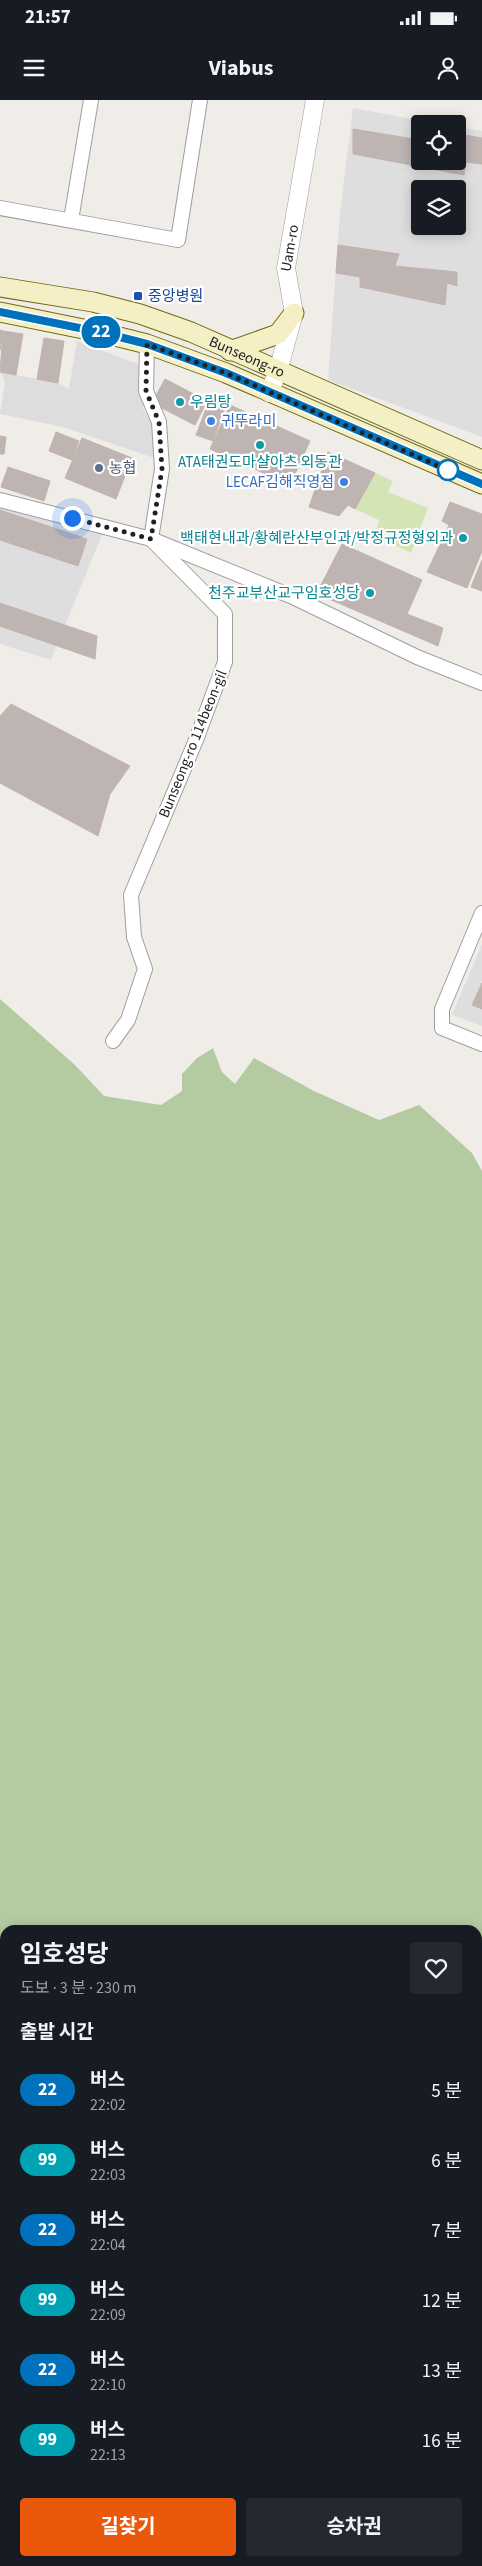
<!DOCTYPE html>
<html lang="ko">
<head>
<meta charset="utf-8">
<style>
  :root { --surface:#171b24; --page:#242831; --text:#f1f3f6; --muted:#9ea1a6; --accent:#ea580c }
  body { margin:0; font-family:"Source Sans 3","Noto Sans KR",sans-serif; background:var(--page); color:var(--text); height:100vh; display:flex; flex-direction:column; font-size:19px; white-space:nowrap }
  * { box-sizing:border-box; margin:0 }
  p { font-size:16px; color:var(--muted) }
  .icon { flex:none; width:28px; height:28px; fill:none; stroke:currentColor; stroke-width:2; stroke-linecap:round; stroke-linejoin:round }
  .map { position:relative; flex:1; overflow:hidden }
  .details { position:absolute; left:0px; top:1825px; width:482px; height:641px; display:flex; flex-direction:column; background:var(--surface); border-radius:15px 15px 0 0; box-shadow:0 2px 12px #0003 }
  .details>* { flex:none }
  .badge { padding:0 10px; border-radius:16px; font-size:18px; line-height:32px }
  .fabs { position:absolute; left:411px; top:15px; display:grid; gap:10px }
  .fabs a { display:grid; place-items:center; width:55px; height:55px; border-radius:5px; background:var(--surface); box-shadow:0 2px 12px #0003; font-size:25px }
  .you { position:absolute; width:25px; height:25px; margin:-12px; border:4px solid #fff; border-radius:50%; background:#1a73e8; box-shadow:0 0 0 8px #1a73e833 }
  .map>.badge { position:absolute; translate:-50% -50%; box-shadow:0 0 0 2px #fff }
  h2 { padding:0 20px; font-size:19px; line-height:45px }
  .round { display:grid; place-items:center; flex:none; width:52px; height:52px; border-radius:5px; background:var(--page) }
  .head { display:flex; align-items:center; justify-content:space-between; height:85px; padding:0 20px }
  h1 { font-size:24px; font-weight:700; line-height:38px }
  .button { display:flex; gap:10px; margin-top:auto; padding:10px 20px }
  .button a { flex:1; height:58px; border-radius:5px; background:var(--accent); color:#fff; font-size:20px; font-weight:700; line-height:58px; text-align:center }
  .button a+a { background:var(--page); color:var(--text) }
  ul { padding:0; list-style:none }
  li { display:flex; align-items:center; gap:15px; height:70px; padding:0 20px }
  li div { flex:1 }
  li b { display:block; font-size:19px }
  li em { font-style:normal }
  li .badge { min-width:55px; font-weight:700; text-align:center }
  .status { display:flex; justify-content:space-between; align-items:center; height:35px; padding:0 25px; background:var(--surface); direction:ltr }
  .status svg { height:14px; fill:currentColor }
  header { display:flex; justify-content:space-between; align-items:center; height:65px; padding:0 20px; background:var(--surface); font-size:22px; font-weight:700 }
  .map>svg:first-child { display:block }
  .residential { fill:#dfdede; fill-rule:evenodd }
  .grass { fill:#d3e4b5 }
  .forest { fill:#b4cba2 }
  .parking { fill:#ddd }
  .building { fill:#beb5b2; stroke:#c1b3ad }
  .lines { fill:none; stroke-linecap:round; stroke-linejoin:round }
  .minor-casing { stroke:#9e9e9e; stroke-width:16 }
  .tertiary-casing { stroke:#9e9e9e; stroke-width:19 }
  .secondary-casing { stroke:#6f6c11; stroke-width:21 }
  .minor { stroke:#fff; stroke-width:14 }
  .tertiary { stroke:#fff; stroke-width:18 }
  .secondary { stroke:#f4efc4; stroke-width:19 }
  .line-casing { stroke:#fff; stroke-width:11 }
  .line { stroke:#0072bc; stroke-width:8 }
  .walk { stroke:#212121; stroke-width:5; stroke-dasharray:0 9 }
  .transit-dot { fill:#1a4fb4; stroke:#fff; stroke-width:2 }
  .culture-dot { fill:#0f9aa8; stroke:#fff; stroke-width:2 }
  .shop-dot { fill:#3f7fe0; stroke:#fff; stroke-width:2 }
  .service-dot { fill:#5c6f8a; stroke:#fff; stroke-width:2 }
  .stop-dot { fill:#fff; stroke:#0072bc; stroke-width:2.5 }
  .labels { text-anchor:middle; dominant-baseline:central; stroke-width:4.5; stroke-linejoin:round; paint-order:stroke }
  .street-label { font-size:15px; fill:#212121; stroke:#fff }
  .transit-label { font-size:15px; fill:#164399; stroke:#fff; text-anchor:start }
  .culture-label { font-size:15px; fill:#0d838f; stroke:#fff; text-anchor:end }
  .shop-label { font-size:15px; fill:#366cbe; stroke:#fff; text-anchor:start }
  .service-label { font-size:15px; fill:#4e5e75; stroke:#fff; text-anchor:start }
</style>
</head>
<body>
<div class="status"><b>21:57</b><svg viewBox="0 0 49 12"><path d="M0 12V9h3v3zM5 12V6h3v6zM10 12V3h3v9zM15 12V0h3v12zM26 1h20v11H26zM47 4h2v5h-2z"/></svg></div>
<header><svg class="icon" aria-label="menu" viewBox="0 0 24 24"><path d="M4 6h16M4 12h16M4 18h16"/></svg>Viabus<svg class="icon" aria-label="person" viewBox="0 0 24 24"><circle cx="12" cy="8" r="4"/><path d="M4 21q1-7 8-7t8 7"/></svg></header>
<div class="map">
<svg width="482" height="2466" viewBox="0 0 482 2466">
  <rect width="100%" height="100%" fill="#f0ede9"/>
  <g class="residential">
    <path d="M353 8 440 24H420V61H458V27L482 31V337L328 280 340 112ZM420 89H458V126H420Z"/>
    <polygon points="0,402 103,432 51,560 0,544"/>
    <polygon points="482,844 482,926 452,915"/>
  </g>
  <polygon class="grass" points="375,373 393,381 388,392 428,408 411,453 375,436 379,420 355,409"/>
  <polygon class="forest" points="0,899 75,965 104,996 161,1005 182,991 182,974 197,958 213,948 222,972 235,984 254,958 314,991 379,1020 419,1005 472,1053 482,1071 482,2466 0,2466 0,2302 5,2298 5,2461 478,2461 478,1830 5,1830 5,2099 0,2101"/>
  <polygon class="parking" points="77,241 146,267 143,309 163,343 166,362 63,327 0,314 5,282 0,272 58,283 69,289"/>
  <g class="building">
    <polygon points="353,29 420,40 420,61 458,61 458,47 465,48 465,35 482,38 482,64 466,62 464,75 353,54"/>
    <polygon points="338,145 399,154 395,166 457,172 457,186 447,183 445,205 360,187 360,177 336,173"/>
    <polygon points="0,230 3,231 0,250"/>
    <polygon points="3,231 23,234 16,275 0,272"/>
    <polygon points="44,238 64,241 58,283 37,279"/>
    <polygon points="165,279 207,301 195,325 152,303"/>
    <polygon points="209,301 225,308 213,341 196,335"/>
    <polygon points="230,305 310,341 290,385 210,349"/>
    <polygon points="56,332 79,341 72,360 49,351"/>
    <polygon points="0,336 6,337 4,354 0,354"/>
    <polygon points="82,338 132,358 116,399 65,378"/>
    <polygon points="328,352 375,373 355,409 348,405 339,416 309,407"/>
    <polygon points="8,367 50,381 44,401 1,387"/>
    <polygon points="450,402 482,414 482,451 467,488 427,472 449,425 442,421"/>
    <polygon points="0,410 87,439 78,466 0,440"/>
    <polygon points="342,444 422,480 407,514 443,528 438,546 322,496 325,490 321,485"/>
    <polygon points="482,460 482,491 471,487"/>
    <polygon points="0,503 97,536 95,559 0,526"/>
    <polygon points="11,604 130,666 110,694 98,736 0,683 0,616"/>
    <polygon points="482,883 482,909 472,905"/>
  </g>
  <g class="lines">
    <defs>
      <g id="minor">
        <polyline points="0,108 178,140 200,0"/>
        <polyline points="71,120 91,0"/>
        <polyline points="0,400 151,439 293,497 417,557 482,583"/>
        <polyline points="482,813 442,909 442,928 482,944"/>
        <polyline points="113,941 128,920 145,869 134,837 131,795 196,640 225,562 225,514 151,439 162,369 159,322 146,291 147,244"/>
      </g>
      <g id="tertiary">
        <path id="s1" d="M269 293 278 271 294 213 286 168 315 0"/>
      </g>
      <g id="secondary">
        <path id="s2" d="M0 187 93 202 140 214 191 232 482 360"/>
        <polyline points="0,212 103,233 147,244 226,273 482,384"/>
        <polyline points="230,251 278,234 294,213"/>
      </g>
    </defs>
    <use href="#minor" class="minor-casing"/>
    <use href="#tertiary" class="tertiary-casing"/>
    <use href="#secondary" class="secondary-casing"/>
    <use href="#minor" class="minor"/>
    <use href="#tertiary" class="tertiary"/>
    <use href="#secondary" class="secondary"/>
  </g>
  <g class="lines">
    <defs>
      <polyline id="line" points="0,212 104,233 147,244 226,273 482,384"/>
    </defs>
    <use href="#line" class="line-casing"/>
    <use href="#line" class="line"/>
    <polyline class="walk" points="72,418 151,439 162,369 159,322 146,291 147,244 226,273 448,370"/>
  </g>
  <rect class="transit-dot" x="133" y="191" width="10" height="10" rx="2.5"/>
  <g class="culture-dot">
    <circle cx="180" cy="302" r="5"/>
    <circle cx="260" cy="345" r="5"/>
    <circle cx="463" cy="438" r="5"/>
    <circle cx="370" cy="493" r="5"/>
  </g>
  <g class="shop-dot">
    <circle cx="211" cy="321" r="5"/>
    <circle cx="344" cy="382" r="5"/>
  </g>
  <circle class="service-dot" cx="99" cy="368" r="5"/>
  <circle class="stop-dot" cx="448" cy="370" r="10"/>
  <g class="labels">
    <g class="street-label">
      <text stroke="none"><textPath href="#s1" startOffset="150">Uam-ro</textPath></text>
      <text stroke="none"><textPath href="#s2" startOffset="258">Bunseong-ro</textPath></text>
      <text transform="translate(193 644) rotate(-68)">Bunseong-ro 114beon-gil</text>
    </g>
    <g class="transit-label">
      <text x="148" y="196">중앙병원</text>
    </g>
    <g class="culture-label">
      <text x="190" y="302" text-anchor="start">우림탕</text>
      <text x="260" y="362" text-anchor="middle">ATA태권도마샬아츠 외동관</text>
      <text x="453" y="438">백태현내과/황혜란산부인과/박정규정형외과</text>
      <text x="360" y="493">천주교부산교구임호성당</text>
    </g>
    <g class="shop-label">
      <text x="221" y="321">귀뚜라미</text>
      <text x="334" y="382" text-anchor="end">LECAF김해직영점</text>
    </g>
    <g class="service-label">
      <text x="109" y="368">농협</text>
    </g>
  </g>
</svg>
<div class="fabs">
<a><svg class="icon" aria-label="locate" viewBox="0 0 24 24"><circle cx="12" cy="12" r="6"/><path d="M12 2v4M12 18v4M2 12h4M18 12h4"/></svg></a>
<a><svg class="icon" aria-label="layers" viewBox="0 0 24 24"><path d="M12 4l9 5-9 5-9-5zM3 14l9 5 9-5"/></svg></a>
</div>
<div class="you" style="left:72px;top:418px"></div>
<b class="badge" style="left:101px;top:232px;background:#0072bc;color:#fff">22</b>
<section class="details">
<div class="head"><div><h1>임호성당</h1><p>도보 · 3 분 · 230 m</p></div><a class="round"><svg class="icon" aria-label="heart" viewBox="0 0 24 24"><path d="M12 20l-8-8c-3-5 5-10 8-4 3-6 11-1 8 4z"/></svg></a></div>
<h2>출발 시간</h2>
<ul>
<li><span class="badge" style="background:#0072bc;color:#fff">22</span><div><b>버스</b><p>22:02</p></div><em>5 분</em></li>
<li><span class="badge" style="background:#00a3b4;color:#fff">99</span><div><b>버스</b><p>22:03</p></div><em>6 분</em></li>
<li><span class="badge" style="background:#0072bc;color:#fff">22</span><div><b>버스</b><p>22:04</p></div><em>7 분</em></li>
<li><span class="badge" style="background:#00a3b4;color:#fff">99</span><div><b>버스</b><p>22:09</p></div><em>12 분</em></li>
<li><span class="badge" style="background:#0072bc;color:#fff">22</span><div><b>버스</b><p>22:10</p></div><em>13 분</em></li>
<li><span class="badge" style="background:#00a3b4;color:#fff">99</span><div><b>버스</b><p>22:13</p></div><em>16 분</em></li>
</ul>
<div class="button"><a>길찾기</a><a>승차권</a></div>
</section>
</div>
</body>
</html>
